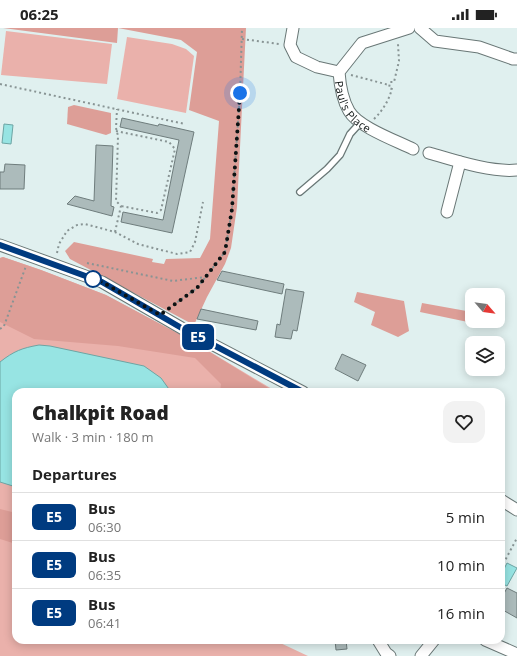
<!DOCTYPE html>
<html lang="en">
<head>
<meta charset="utf-8">
<style>
  :root { --surface:#fff; --page:#f2f2f2; --text:#222; --muted:#767676; --line:#e0e0e0 }
  body { margin:0; font-family:"Open Sans",sans-serif; background:var(--page); color:var(--text); height:100vh; display:flex; flex-direction:column; font-size:15px; white-space:nowrap }
  * { box-sizing:border-box; margin:0 }
  p { font-size:13px; color:var(--muted) }
  .icon { flex:none; width:22px; height:22px; fill:none; stroke:currentColor; stroke-width:2; stroke-linecap:round; stroke-linejoin:round }
  .map { position:relative; flex:1; overflow:hidden }
  .side { position:absolute; left:12px; top:360px; width:493px; height:256px; display:flex; flex-direction:column; background:var(--surface); border-radius:12px; box-shadow:0 2px 10px #0003 }
  .side>* { flex:none }
  .badge { padding:0 8px; border-radius:6px; font-size:14px; line-height:26px }
  .needle { width:26px; rotate:118deg }
  .tools { position:absolute; left:465px; top:260px; display:grid; gap:8px }
  .tools a { display:grid; place-items:center; width:40px; height:40px; border-radius:8px; background:var(--surface); box-shadow:0 2px 10px #0003; font-size:20px }
  .you { position:absolute; width:20px; height:20px; margin:-10px; border:3px solid #fff; border-radius:50%; background:#1a73e8; box-shadow:0 0 0 6px #1a73e833 }
  .map>.badge { position:absolute; translate:-50% -50%; box-shadow:0 0 0 2px #fff }
  h2 { padding:0 20px; font-size:15px; line-height:36px }
  .round { display:grid; place-items:center; flex:none; width:42px; height:42px; border-radius:12px; background:var(--page) }
  .headline { display:flex; align-items:center; justify-content:space-between; height:68px; padding:0 20px }
  h1 { font-size:19px; font-weight:800; line-height:30px }
  ul { padding:0; list-style:none }
  li { display:flex; align-items:center; gap:12px; height:48px; padding:0 20px; border-top:1px solid var(--line) }
  li div { flex:1 }
  li b { display:block; font-size:15px }
  li em { font-style:normal }
  li .badge { min-width:44px; font-weight:700; text-align:center }
  .status { display:flex; justify-content:space-between; align-items:center; height:28px; padding:0 20px; background:var(--surface); direction:ltr }
  .status svg { height:11px; fill:currentColor }
  .map>svg:first-child { display:block }
  .green { fill:#eab1ab }
  .forest { fill:#dd9e97 }
  .water { fill:#97e4e3; stroke:#6da5a4 }
  .building { fill:#acbbbb; stroke:#6f7d7d }
  .lines { fill:none; stroke-linecap:round; stroke-linejoin:round }
  .service-casing { stroke:#697776; stroke-width:8 }
  .minor-casing { stroke:#697776; stroke-width:13 }
  .path { stroke:#889494; stroke-width:2; stroke-dasharray:2 3; stroke-linecap:butt }
  .service { stroke:#fff; stroke-width:5.5 }
  .minor { stroke:#fff; stroke-width:11 }
  .line-casing { stroke:#fff; stroke-width:9 }
  .line { stroke:#003b80; stroke-width:6 }
  .walk { stroke:#0c1212; stroke-width:4; stroke-dasharray:0 7.2 }
  .stop-dot { fill:#fff; stroke:#003b80; stroke-width:2 }
  .labels { text-anchor:middle; dominant-baseline:central; stroke-width:4; stroke-linejoin:round; paint-order:stroke }
  .street-label { font-size:11px; fill:#0c1212; stroke:#e0f0ef }
</style>
</head>
<body>
<div class="status"><b>06:25</b><svg viewBox="0 0 49 12"><path d="M0 12V9h3v3zM5 12V6h3v6zM10 12V3h3v9zM15 12V0h3v12zM26 1h20v11H26zM47 4h2v5h-2z"/></svg></div>
<div class="map">
<svg width="517" height="628" viewBox="0 0 517 628">
  <rect width="100%" height="100%" fill="#e0f0ef"/>
  <g class="green">
    <polygon points="6,3 112,16 107,56 1,47"/>
    <polygon points="127,9 172,16 186,21 194,28 186,85 117,71"/>
    <polygon points="3,229 41,242 106,267 192,313 277,364 16,364 16,612 274,612 308,628 0,628 0,230"/>
  </g>
  <g class="forest">
    <polygon points="3,0 246,0 237,179 231,220 225,236 207,269 194,297 70,231 65,223 74,214 153,231 152,234 164,236 166,231 200,230 210,211 219,93 189,82 197,24 181,12 118,0 117,15"/>
    <polygon points="74,77 111,85 111,105 106,107 67,96 68,79"/>
    <polygon points="3,229 41,242 106,267 192,313 270,361 269,364 220,364 221,356 195,330 118,318 34,311 0,294 0,230"/>
    <polygon points="357,264 404,273 409,303 398,309 371,297 375,284 354,274"/>
    <polygon points="422,275 472,284 472,293 487,293 487,298 420,284"/>
    <polygon points="0,481 16,485 16,516 0,511"/>
  </g>
  <g class="water">
    <polygon points="4,96 13,97 11,116 2,115"/>
    <path d="M39 317 50 318 144 338 161 350 171 364H16V459L0 454V334C14 323 22 320 39 317Z"/>
    <polygon points="507,535 517,540 507,558 501,555 501,547"/>
  </g>
  <g class="building">
    <polygon points="122,90 158,98 159,96 194,104 172,205 121,194 123,184 163,192 179,112 120,99"/>
    <polygon points="96,117 113,118 111,178 114,179 112,188 67,176 75,168 94,173"/>
    <polygon points="5,136 25,137 24,161 0,161 0,144 4,144"/>
    <polygon points="222,243 284,256 282,266 217,252"/>
    <polygon points="286,261 304,264 297,303 293,302 291,311 275,309 277,296 280,297"/>
    <polygon points="201,281 258,293 256,302 197,291"/>
    <polygon points="342,326 366,337 358,353 335,341"/>
    <polygon points="507,560 517,565 517,590 501,581 501,571"/>
    <polygon points="335,612 346,612 347,621 336,622"/>
  </g>
  <g class="lines">
    <defs>
      <polyline id="service" points="300,164 327,141 340,127 350,106 360,95"/>
      <g id="minor">
        <polyline points="293,0 290,17 296,29 317,39 339,44"/>
        <path id="s1" d="M409 0 362 15 339 44C340 58 342 71 349 83 358 99 397 113 413 121"/>
        <polyline points="420,0 435,13 479,19 513,31 517,31"/>
        <path d="M429 125C453 132 492 145 517 142"/>
        <polyline points="447,184 460,134"/>
        <polyline points="0,217 102,254 185,302 303,364"/>
        <polyline points="501,472 517,482"/>
        <polyline points="378,612 386,625 390,628"/>
        <polyline points="485,612 517,626"/>
        <polyline points="421,628 434,612"/>
      </g>
    </defs>
    <use href="#service" class="service-casing"/>
    <use href="#minor" class="minor-casing"/>
    <g class="path">
      <polyline points="242,11 279,16"/>
      <polyline points="351,47 389,57"/>
      <polyline points="0,56 185,96"/>
      <path d="M374 91C383 82 388 74 392 61L389 60 390 54H394L399 33 398 16"/>
      <polyline points="116,103 169,114 175,121 161,182 157,185 121,178"/>
      <polyline points="115,204 121,178 116,173 118,108 116,100 117,81"/>
      <polyline points="57,225 59,216 67,203 77,197 85,196 115,204 138,216 177,226 190,224 195,214 203,174"/>
      <polyline points="87,235 173,253 205,249"/>
      <polyline points="169,280 197,260 225,224 232,181 240,65 242,0"/>
      <polyline points="0,301 4,298 26,238"/>
      <polyline points="501,540 517,510"/>
    </g>
    <use href="#service" class="service"/>
    <use href="#minor" class="minor"/>
  </g>
  <g class="lines">
    <defs>
      <polyline id="line" points="0,217 102,254 185,302 303,364"/>
    </defs>
    <use href="#line" class="line-casing"/>
    <use href="#line" class="line"/>
    <polyline class="walk" points="93,251 90,250 102,254 160,287 197,260 225,224 232,181 240,65"/>
  </g>
  <circle class="stop-dot" cx="93" cy="251" r="8"/>
  <g class="labels">
    <g class="street-label">
      <text stroke="none"><textPath href="#s1" startOffset="125">Paul's Place</textPath></text>
    </g>
  </g>
</svg>
<div class="tools">
<a><svg class="needle" viewBox="-14 -14 28 28"><path d="M0-13l5 13h-10z" fill="#e53935"/><path d="M0 13l5-13h-10z" fill="#767676"/></svg></a>
<a><svg class="icon" aria-label="layers" viewBox="0 0 24 24"><path d="M12 4l9 5-9 5-9-5zM3 14l9 5 9-5"/></svg></a>
</div>
<div class="you" style="left:240px;top:65px"></div>
<b class="badge" style="left:198px;top:309px;background:#003b80;color:#fff">E5</b>
<section class="side">
<div class="headline"><div><h1>Chalkpit Road</h1><p>Walk · 3 min · 180 m</p></div><a class="round"><svg class="icon" aria-label="heart" viewBox="0 0 24 24"><path d="M12 20l-8-8c-3-5 5-10 8-4 3-6 11-1 8 4z"/></svg></a></div>
<h2>Departures</h2>
<ul>
<li><span class="badge" style="background:#003b80;color:#fff">E5</span><div><b>Bus</b><p>06:30</p></div><em>5 min</em></li>
<li><span class="badge" style="background:#003b80;color:#fff">E5</span><div><b>Bus</b><p>06:35</p></div><em>10 min</em></li>
<li><span class="badge" style="background:#003b80;color:#fff">E5</span><div><b>Bus</b><p>06:41</p></div><em>16 min</em></li>
</ul>
</section>
</div>
</body>
</html>
